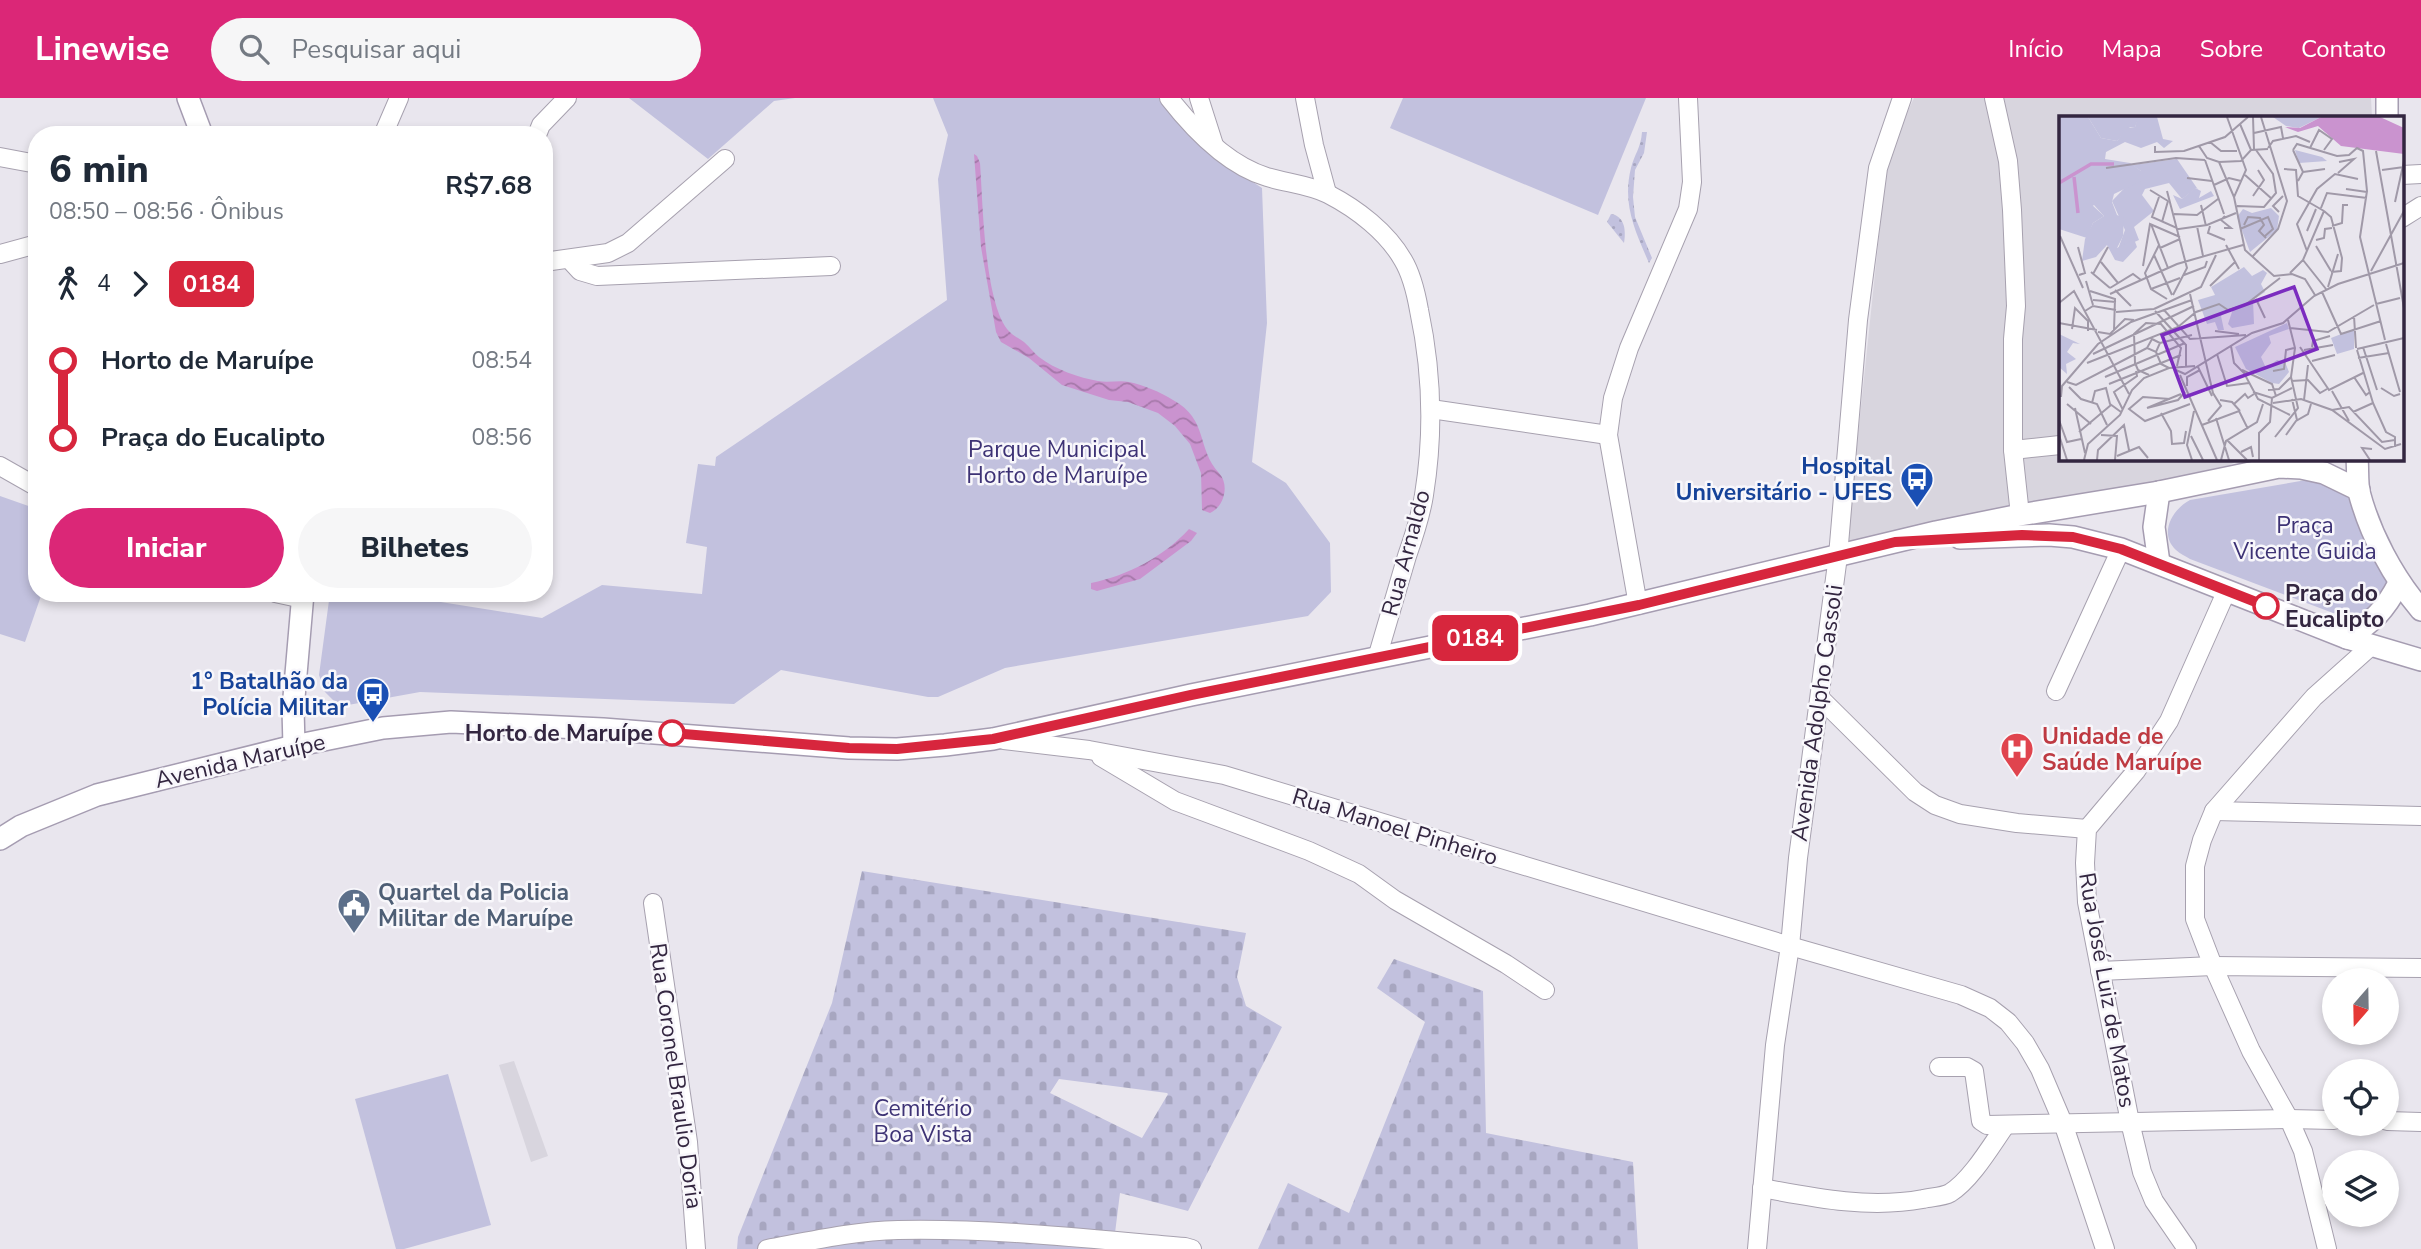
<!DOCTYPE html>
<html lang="pt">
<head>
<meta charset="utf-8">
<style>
  :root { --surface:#fff; --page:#f6f6f7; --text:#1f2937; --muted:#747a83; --accent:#db2777 }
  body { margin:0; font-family:"Nunito Sans",sans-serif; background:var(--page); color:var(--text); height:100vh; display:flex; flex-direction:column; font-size:26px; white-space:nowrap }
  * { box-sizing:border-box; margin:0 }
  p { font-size:23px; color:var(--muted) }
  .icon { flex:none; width:38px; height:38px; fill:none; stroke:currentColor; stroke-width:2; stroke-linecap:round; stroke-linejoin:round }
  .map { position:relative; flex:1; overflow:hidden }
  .details { position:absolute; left:28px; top:28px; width:525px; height:476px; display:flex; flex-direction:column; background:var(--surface); border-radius:28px; box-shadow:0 4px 10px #0003 }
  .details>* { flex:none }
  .badge { padding:0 14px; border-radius:10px; font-size:24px; line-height:46px }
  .needle { width:46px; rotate:200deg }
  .tools { position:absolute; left:2322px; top:870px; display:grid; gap:14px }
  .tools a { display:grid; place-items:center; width:77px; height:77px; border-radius:50%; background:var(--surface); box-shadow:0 4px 10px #0003; font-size:35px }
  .map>.badge { position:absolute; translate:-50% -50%; box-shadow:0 0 0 4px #fff }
  .legs { display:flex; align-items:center; gap:10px; height:77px; padding:0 21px; font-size:23px }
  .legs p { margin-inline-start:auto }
  .overview { display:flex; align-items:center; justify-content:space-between; height:119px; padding:0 21px }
  h1 { font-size:38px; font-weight:800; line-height:52px }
  .button { display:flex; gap:14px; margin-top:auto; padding:14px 21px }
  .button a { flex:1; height:80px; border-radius:42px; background:var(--accent); color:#fff; font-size:28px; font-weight:800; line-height:80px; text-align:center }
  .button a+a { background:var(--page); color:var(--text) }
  ul { padding:0 21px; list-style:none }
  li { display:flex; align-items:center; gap:24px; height:77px; font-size:26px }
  li i { display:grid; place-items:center; width:10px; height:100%; margin:0 9px; background:currentColor }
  li i::after { content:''; width:18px; height:18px; margin:-9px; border:5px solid; border-radius:50%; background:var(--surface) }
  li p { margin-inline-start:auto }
  li:first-child i { background:linear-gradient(#0000 50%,currentColor 0) }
  li:last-child i { background:linear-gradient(currentColor 50%,#0000 0) }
  header { display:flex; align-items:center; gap:42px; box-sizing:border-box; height:98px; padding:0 35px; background:var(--accent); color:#fff }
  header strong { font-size:33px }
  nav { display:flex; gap:38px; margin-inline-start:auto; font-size:24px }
  .search { width:490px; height:63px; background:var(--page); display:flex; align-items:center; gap:18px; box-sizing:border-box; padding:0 24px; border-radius:38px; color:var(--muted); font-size:26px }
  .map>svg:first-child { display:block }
  .built { fill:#d8d5de }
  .grass { fill:url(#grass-dots) }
  .cemetery { fill:url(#cemetery-stones); fill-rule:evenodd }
  .park { fill:#c2c1de }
  .water { fill:url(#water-waves) }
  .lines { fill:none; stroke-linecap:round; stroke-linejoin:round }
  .street-casing { stroke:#a7a1af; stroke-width:20 }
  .secondary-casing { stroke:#a59cb1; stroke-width:24 }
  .street { stroke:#fff; stroke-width:18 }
  .secondary { stroke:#fff; stroke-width:21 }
  .line-1-casing { stroke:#fff; stroke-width:16 }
  .line-1 { stroke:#d7263d; stroke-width:10 }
  .stop-1-dot { fill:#fff; stroke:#d7263d; stroke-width:3.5 }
  .labels { text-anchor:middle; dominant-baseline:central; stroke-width:5; stroke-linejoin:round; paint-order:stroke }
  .park-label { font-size:23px; fill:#3d3275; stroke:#f8f7fb }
  .transit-label { font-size:23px; font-weight:bold; fill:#164399; stroke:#f8f7fb; text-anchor:end }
  .street-label { font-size:23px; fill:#332640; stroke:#f8f7fb }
  .stop-label { font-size:23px; font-weight:bold; fill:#332640; stroke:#f8f7fb; text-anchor:start }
  .health-label { font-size:23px; font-weight:bold; fill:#be3a42; stroke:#f8f7fb; text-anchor:start }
  .service-label { font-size:23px; font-weight:bold; fill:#4e5e75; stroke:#f8f7fb; text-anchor:start }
  .inset-river { fill:none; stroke:#ca93cf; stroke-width:3.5 }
  .inset-road { fill:none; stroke:#a099a8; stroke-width:2 }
  .view { fill:#7b2cbf; fill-opacity:0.15; stroke:#7b2cbf; stroke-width:3.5 }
  .inset-edge { fill:none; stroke:#332640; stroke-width:3.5 }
</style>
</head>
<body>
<header>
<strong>Linewise</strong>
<div class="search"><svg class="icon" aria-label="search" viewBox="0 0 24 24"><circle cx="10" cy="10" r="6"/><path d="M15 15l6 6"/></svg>Pesquisar aqui</div>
<nav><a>Início</a><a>Mapa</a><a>Sobre</a><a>Contato</a></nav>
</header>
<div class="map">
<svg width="2421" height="1151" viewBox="0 0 2421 1151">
  <defs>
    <pattern id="grass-dots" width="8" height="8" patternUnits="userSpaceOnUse" patternTransform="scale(1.75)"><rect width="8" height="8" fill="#c2c1de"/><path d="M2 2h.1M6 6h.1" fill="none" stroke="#a7a6c0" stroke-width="1.8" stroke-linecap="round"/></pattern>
    <pattern id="cemetery-stones" width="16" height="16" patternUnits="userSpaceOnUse" patternTransform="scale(1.75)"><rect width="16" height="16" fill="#c2c1de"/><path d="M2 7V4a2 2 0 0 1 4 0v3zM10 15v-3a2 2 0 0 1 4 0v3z" fill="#a7a6c0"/></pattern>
    <pattern id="water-waves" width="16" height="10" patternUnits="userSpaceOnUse" patternTransform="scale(1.75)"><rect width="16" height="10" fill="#ca93cf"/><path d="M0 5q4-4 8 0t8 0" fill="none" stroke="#a578a9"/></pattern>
  </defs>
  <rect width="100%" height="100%" fill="#e9e6ee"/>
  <g class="built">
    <polygon points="1914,0 2371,0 2372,19 2060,19 2060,360 2240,361 2230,367 1846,451 1886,71 1892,46"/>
    <polygon points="514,963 548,1058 531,1064 499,967"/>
  </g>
  <g class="grass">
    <path d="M1642 34H1647L1644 55 1635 72 1633 99 1635 119 1652 160 1649 165C1635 133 1622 106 1631 70 1634 57 1641 50 1642 34Z"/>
    <path d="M1611 116C1625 118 1626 133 1624 145L1607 124Z"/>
  </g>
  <g class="cemetery">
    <path d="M862 773 1246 835 1237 879 1246 908 1282 929 1188 1113 1120 1095 1113 1151H737L738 1139 832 905ZM1059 981 1167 995 1168 996 1142 1040 1050 995Z"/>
    <polygon points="1394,861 1483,893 1486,1035 1633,1064 1638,1151 1258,1151 1288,1085 1349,1115 1425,924 1377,890"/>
  </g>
  <g class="park">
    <polygon points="629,0 795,0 774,3 708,61"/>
    <polygon points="933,0 1164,0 1236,73 1262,90 1267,225 1252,364 1286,385 1330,445 1331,494 1308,518 1005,570 938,599 928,599 781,572 734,606 420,594 348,607 335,604 325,594 319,577 330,495 384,495 542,520 602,487 702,496 707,449 686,445 698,366 715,368 716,359 947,202 938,81 948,37"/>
    <polygon points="1403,0 1646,0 1598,117 1390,30"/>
    <path d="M2312 381 2339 390 2357 410 2388 483 2373 512 2358 516 2333 515 2190 461C2186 458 2180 456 2176 452 2158 435 2173 411 2190 402Z"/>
    <polygon points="0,398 37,411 37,495 42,495 25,544 0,536"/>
    <polygon points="448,976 491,1127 404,1151 396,1151 355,1001"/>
  </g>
  <g class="water">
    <path d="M974 56 977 58 980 65C983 105 984 200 1007 231 1012 237 1018 240 1024 244 1030 249 1034 255 1039 259 1054 271 1080 280 1098 283 1108 285 1120 282 1129 284 1144 287 1160 294 1173 302 1209 322 1196 350 1219 375 1230 387 1224 409 1210 415L1202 412 1201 375 1190 346 1175 328 1158 315 1128 304 1109 302 1062 287 1029 260 1001 244 996 234 981 149Z"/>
    <path d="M1189 431 1197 435 1191 443 1140 481 1097 493 1091 491V485C1129 477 1163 459 1189 431Z"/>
  </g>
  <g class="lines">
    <defs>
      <g id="street">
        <path d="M1169 0C1194 32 1227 67 1267 79 1287 85 1310 87 1328 96 1357 111 1387 134 1403 162 1412 177 1416 195 1419 212 1432 273 1434 335 1424 397 1421 417 1414 438 1407 458 1397 492 1387 526 1377 560"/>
        <polyline points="1199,0 1214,47"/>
        <polyline points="1305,0 1314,47 1327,95"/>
        <polyline points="1994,0 2008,63 2012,112 2016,208 2013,241 2013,352 2020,417"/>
        <polyline points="383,37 399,0"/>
        <polyline points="537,37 541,27 567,0"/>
        <polyline points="0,59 37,66"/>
        <polyline points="2402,77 2421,76"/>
        <polyline points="2402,120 2421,108"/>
        <polyline points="0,156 37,146"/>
        <polyline points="569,161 580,173 597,178 831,168"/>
        <polyline points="544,164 608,155 628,145 725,61"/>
        <polyline points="1431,311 1608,337"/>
        <polyline points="2013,352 2060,347"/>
        <polyline points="0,368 37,389"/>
        <polyline points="275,495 303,501"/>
        <polyline points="1638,507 1608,337 1613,300 1629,250 1688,111 1692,84 1688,0"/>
        <polyline points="2056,593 2121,451"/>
        <polyline points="1820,600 1915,694 1935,707 1960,716 2017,725 2087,731"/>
        <polyline points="1004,642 1089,652 1224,677 1790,848 1961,897 1990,910 2008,924 2025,945 2040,971 2063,1025 2105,1151"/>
        <polyline points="1101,659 1175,703 1309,753 1359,776 1395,802 1506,866 1545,892"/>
        <polyline points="2214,713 2421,718"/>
        <polyline points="653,805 688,1044 696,1151"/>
        <polyline points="2100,873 2213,868 2421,870"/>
        <polyline points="1939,969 1967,969 1974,973 1981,1023 1987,1027 2289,1021 2334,1022"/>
        <polyline points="2387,1023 2421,1024"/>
        <path d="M1762 1090C1815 1100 1869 1111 1923 1101 1931 1099 1943 1099 1950 1095 1971 1082 1991 1048 2005 1028"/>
        <path d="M767 1151C810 1143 854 1133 898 1132 994 1130 1090 1141 1185 1149L1192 1151"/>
        <polyline points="1757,1151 1775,947 1790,848 1798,760 1838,458 1858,222 1878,70 1902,0"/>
        <polyline points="2187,1151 2154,1103 2142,1074 2130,1024 2087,804 2085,765 2087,731 2136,673 2169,623 2227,492"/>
        <polyline points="2327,1151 2303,1053 2289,1021 2251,953 2213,868 2195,821 2195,768 2202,742 2214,713 2314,599 2371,548"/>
      </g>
      <g id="secondary">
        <polyline points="188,0 202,37"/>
        <polyline points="2387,0 2387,19"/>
        <path d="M2357 360C2358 371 2357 384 2359 394 2370 436 2393 479 2421 512"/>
        <polyline points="2159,394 2154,429 2159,465"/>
        <polyline points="1960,440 2049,437 2073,439 2121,451 2347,540 2421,562"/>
        <path d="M2347 540C2373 524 2385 512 2399 485"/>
        <polyline points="294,648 293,611 303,495"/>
        <polyline points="0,741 21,728 97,697 294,648 383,630 451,624 603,631 849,650 897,651 945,647 993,641 1191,597 1590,517 1936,434 2020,417 2159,394 2279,369 2301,370 2324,375 2359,392"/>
      </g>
    </defs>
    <use href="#street" class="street-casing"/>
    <use href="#secondary" class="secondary-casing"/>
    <use href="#street" class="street"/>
    <use href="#secondary" class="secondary"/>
  </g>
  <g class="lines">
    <defs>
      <polyline id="line-1" points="672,635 849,650 897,651 993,641 1191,597 1639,507 1895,444 2022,437 2073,439 2121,451 2266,508"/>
    </defs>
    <use href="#line-1" class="line-1-casing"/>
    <use href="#line-1" class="line-1"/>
  </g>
  <defs>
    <symbol id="bus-pin" viewBox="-11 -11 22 30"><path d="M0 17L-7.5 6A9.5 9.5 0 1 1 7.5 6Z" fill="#1a4fb4" stroke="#f8f7fb"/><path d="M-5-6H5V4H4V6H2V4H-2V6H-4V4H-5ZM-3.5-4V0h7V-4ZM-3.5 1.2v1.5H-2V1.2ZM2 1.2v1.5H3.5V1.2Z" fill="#fff"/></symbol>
    <symbol id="hospital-pin" viewBox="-11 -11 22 30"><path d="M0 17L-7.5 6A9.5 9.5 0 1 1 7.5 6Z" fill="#e0444e" stroke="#f8f7fb"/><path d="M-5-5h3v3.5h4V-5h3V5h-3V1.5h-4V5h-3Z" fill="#fff"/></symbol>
    <symbol id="civic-pin" viewBox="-11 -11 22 30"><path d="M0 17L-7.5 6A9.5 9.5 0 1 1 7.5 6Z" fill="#5c6f8a" stroke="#f8f7fb"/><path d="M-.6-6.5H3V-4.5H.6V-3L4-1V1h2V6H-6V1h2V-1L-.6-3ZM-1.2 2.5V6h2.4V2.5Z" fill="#fff"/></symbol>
  </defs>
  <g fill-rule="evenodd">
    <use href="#bus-pin" x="1898" y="362" width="38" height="52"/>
    <use href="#bus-pin" x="354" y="577" width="38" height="52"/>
    <use href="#hospital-pin" x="1998" y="632" width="38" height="52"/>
    <use href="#civic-pin" x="335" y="788" width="38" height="52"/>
  </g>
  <g class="stop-1-dot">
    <circle cx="2266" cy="508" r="12"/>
    <circle cx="672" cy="635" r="12"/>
  </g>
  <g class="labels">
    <g class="park-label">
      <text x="1057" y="351">Parque Municipal<tspan x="1057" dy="26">Horto de Maruípe</tspan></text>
      <text x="2305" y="427">Praça<tspan x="2305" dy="26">Vicente Guida</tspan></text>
      <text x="923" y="1010">Cemitério<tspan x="923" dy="26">Boa Vista</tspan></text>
    </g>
    <g class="transit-label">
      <text x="1892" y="368">Hospital<tspan x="1892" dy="26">Universitário - UFES</tspan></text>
      <text x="348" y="583">1° Batalhão da<tspan x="348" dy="26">Polícia Militar</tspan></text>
    </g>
    <g class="street-label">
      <text transform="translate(1406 455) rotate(-75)">Rua Arnaldo</text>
      <text transform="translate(1817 615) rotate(-82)">Avenida Adolpho Cassoli</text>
      <text transform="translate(240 663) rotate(-13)">Avenida Maruípe</text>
      <text transform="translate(1395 729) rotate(17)">Rua Manoel Pinheiro</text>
      <text transform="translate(2107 892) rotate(80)">Rua José Luiz de Matos</text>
      <text transform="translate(676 978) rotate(82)">Rua Coronel Braulio Doria</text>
    </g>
    <g class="stop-label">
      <text x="2285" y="495">Praça do<tspan x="2285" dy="26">Eucalipto</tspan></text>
      <text x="653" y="635" text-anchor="end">Horto de Maruípe</text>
    </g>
    <g class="health-label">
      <text x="2042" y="638">Unidade de<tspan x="2042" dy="26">Saúde Maruípe</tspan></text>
    </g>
    <g class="service-label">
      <text x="378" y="794">Quartel da Policia<tspan x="378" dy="26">Militar de Maruípe</tspan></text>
    </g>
  </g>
  <g transform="translate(2059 18)">
    <rect width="345" height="345" fill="#e9e6ee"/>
    <path d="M29 1H80L76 11H71L58 25 42 22ZM236 34 263 41 268 45 240 47ZM118 43 140 75 137 72 123 83 110 67 86 73 83 79 95 95 75 111 80 124 59 133 66 114 53 85 82 55 73 49ZM32 88 45 100 34 107 28 122 0 113V107Z" fill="#c2c1de"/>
    <path d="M0 1H29L42 22 58 25 68 12 76 11 79 1H98L104 23 114 25 105 32 98 26 82 32 66 26 47 36 46 43 71 47 82 55V65L55 78 53 86 58 99 65 102 64 120 58 132 75 123 78 131 64 146 56 144 48 129 37 141 23 145 26 123 34 107 45 100 35 89 19 101 0 107ZM136 72 142 75 140 82 152 75 155 80 121 93 114 79 123 83ZM0 218 21 228 14 227 8 236 17 243 7 248 8 258 0 251Z" fill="#c2c1de"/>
    <path d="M214 1H262L240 12 227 10Z" fill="#c2c1de"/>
    <path d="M185 151 193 160 204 154 208 157 202 168 206 176 194 184 195 208 173 212 169 208 174 193H168L162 200 165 214H159L156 206 148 208 139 184 156 179 152 171Z" fill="#c2c1de"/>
    <path d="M212 92 220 100 218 114 191 136 178 101 184 93 193 97ZM228 207 230 213 210 220 212 227 202 241 207 252 218 244 226 246 230 256 220 268 213 267 187 253 176 231ZM295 213V233L278 238 272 222Z" fill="#c2c1de"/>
    <path d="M262 1H321L345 12V38L282 30 259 10 239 16 226 11 241 12Z" fill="#ca93cf"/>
    <path class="inset-river" d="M15 61 19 97M0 67 32 48H55"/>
    <path class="inset-road" d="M168 1 187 54 175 81 186 134 215 160 233 158 246 163 256 179M194 1 195 33M181 8 192 34M195 17 222 11 224 22M151 26 162 35H178M96 30V36L125 35 166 21 189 1M140 30 148 42 160 46 182 45 192 34 209 33M209 32 214 25 237 20 251 26M251 32 260 14 273 23 265 34M234 34 238 28 278 40 290 39 298 32 304 35 308 75 301 121 326 224M234 34 244 56 239 65M317 35 345 192M146 44 165 98M160 46 175 81M47 52 117 42 146 44M225 53 237 54 239 80 265 95M323 54 345 51M244 56 266 53M279 57 295 43 280 46M186 59 213 83M128 62 153 65M155 69 170 62 182 65M287 73 308 76M91 74 109 85M108 75 128 152 114 179M194 80 205 64 199 54M100 81 93 101 120 113 148 109 177 97M336 86 345 45M142 89 147 110M178 90 205 91 217 77 214 58 197 34M262 92 268 77 308 82M265 95 272 101 283 142 282 155 272 156M220 96 214 90 224 80M115 98 138 99 159 83M103 106 109 85M92 108 109 152M185 109 189 101 201 102 205 109 200 115 207 122M138 110 144 140M151 110 149 117 166 124M273 110 283 107 284 89H289M165 112H172L162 104 166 100M181 113 209 101 214 113 206 120M248 115 257 93M1 120 24 172M257 124 265 122 266 113 273 112M100 129 86 157 92 173 108 183M167 129 180 153M257 130 272 155M19 131 26 157 20 159M101 132 121 123M248 135 238 108 258 73 276 58 299 63M95 139 113 179M194 140 219 113 228 85 202 1M244 144 267 173M42 146 59 167M84 150 91 108 121 121M312 155 345 95M32 156 51 172M231 157 244 144 265 95M34 158 49 131M125 159 146 151 148 145M27 165 34 189M151 170 176 146M269 171 279 138M51 172 74 158 82 164M92 173 121 162M56 174 72 190M31 175 56 183 55 214M263 176 282 218 322 205M51 178 118 148 184 129M131 178 154 277 162 290 149 305M197 183 206 202M34 184 57 186M0 187 15 175 70 278M317 188 341 182M95 193 142 171 157 139M105 194 131 223 187 219M26 195 34 190 57 194M96 195 127 229V250M57 196 95 193M295 200 297 232M0 207 38 214M231 212 269 216 315 189M13 213 16 192 29 205V215M156 215 180 218M39 216 51 218 66 203 75 204M93 223 101 227 97 236 88 232ZM101 227 133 219M327 228 341 276M172 230 175 247 185 257 199 283 231 299M241 231 270 274 304 257M253 231 254 225 271 220M304 231 318 274M298 233 345 222M245 234 274 229M298 234 314 287 327 316 336 321V331M97 236 102 248 110 252M34 238 135 190M158 238 168 270 190 267M299 242 330 237M253 245 276 239M28 247 119 211 137 196 160 188 169 194 186 189 221 162M139 251 153 280M117 254 126 258 193 217 224 207 255 180 279 168 345 147M183 254 213 268 217 280M214 255 225 253 227 234 235 232M90 259 79 254 76 247 75 218 87 207 102 208 122 232 118 250M121 259 158 344M46 261 126 227M295 261 307 279 311 276M232 265 249 264 261 277 268 273M8 266 17 269 88 232M50 268 122 239M128 270V261L141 254M10 271 22 283 38 288 48 309M322 272 335 280 341 278M209 274 220 273 232 261M273 275 290 305M194 276 213 282 233 272M2 281 3 270 39 228 72 206 133 184M111 283 84 281 70 293 86 305 131 288M233 283 238 304M161 284 173 286 181 295M245 284 249 249M33 287 36 275 47 272 51 288 62 296M214 287 242 283 273 294 326 333 342 328M8 288 32 308M175 288 186 278 189 282 195 278M16 292 26 337M88 292 119 284 126 276M88 292 122 278M64 294 55 276 78 260 77 255M273 294 290 291 323 326 336 324M294 296 314 287M102 297 112 315 113 328 125 327 127 315M157 302 170 344M0 304 8 326 22 323M143 309 180 295 189 313M20 316 52 289M0 319 8 344M42 319 58 320 56 344M227 319 237 305 249 298 252 288M132 320 144 344M216 321 239 292 232 261 236 232 229 204M168 324 188 344M182 336 192 331 194 341M58 340 80 331 89 342M25 344 29 328 61 299 73 274 85 262 110 252 136 250M38 344 39 334 65 309 70 334M133 344 128 329 135 295M162 344 167 325 198 306 204 288M200 344V317L211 306 213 282M311 344 303 332 313 333"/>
    <path class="view" d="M235 171 258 233 126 281 103 219Z"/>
    <rect width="345" height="345" class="inset-edge"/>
  </g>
</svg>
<div class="tools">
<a><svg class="needle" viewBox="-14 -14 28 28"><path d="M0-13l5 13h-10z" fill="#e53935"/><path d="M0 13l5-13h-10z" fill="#747a83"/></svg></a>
<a><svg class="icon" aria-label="locate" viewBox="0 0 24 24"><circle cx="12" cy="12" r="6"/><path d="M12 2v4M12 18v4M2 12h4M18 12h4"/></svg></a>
<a><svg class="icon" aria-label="layers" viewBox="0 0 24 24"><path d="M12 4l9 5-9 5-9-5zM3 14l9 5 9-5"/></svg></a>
</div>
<b class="badge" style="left:1475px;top:540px;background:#d7263d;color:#fff">0184</b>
<section class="details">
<div class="overview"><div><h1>6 min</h1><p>08:50 – 08:56 · Ônibus</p></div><b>R$7.68</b></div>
<div class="legs"><svg class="icon" aria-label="walk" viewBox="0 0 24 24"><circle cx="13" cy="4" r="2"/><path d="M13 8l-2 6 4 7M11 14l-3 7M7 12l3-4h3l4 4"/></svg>4<svg class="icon" aria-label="forward" viewBox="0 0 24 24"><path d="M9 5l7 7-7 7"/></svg><b class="badge" style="background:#d7263d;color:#fff">0184</b></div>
<ul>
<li><i style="color:#d7263d"></i><b>Horto de Maruípe</b><p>08:54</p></li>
<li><i style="color:#d7263d"></i><b>Praça do Eucalipto</b><p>08:56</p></li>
</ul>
<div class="button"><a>Iniciar</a><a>Bilhetes</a></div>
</section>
</div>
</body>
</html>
